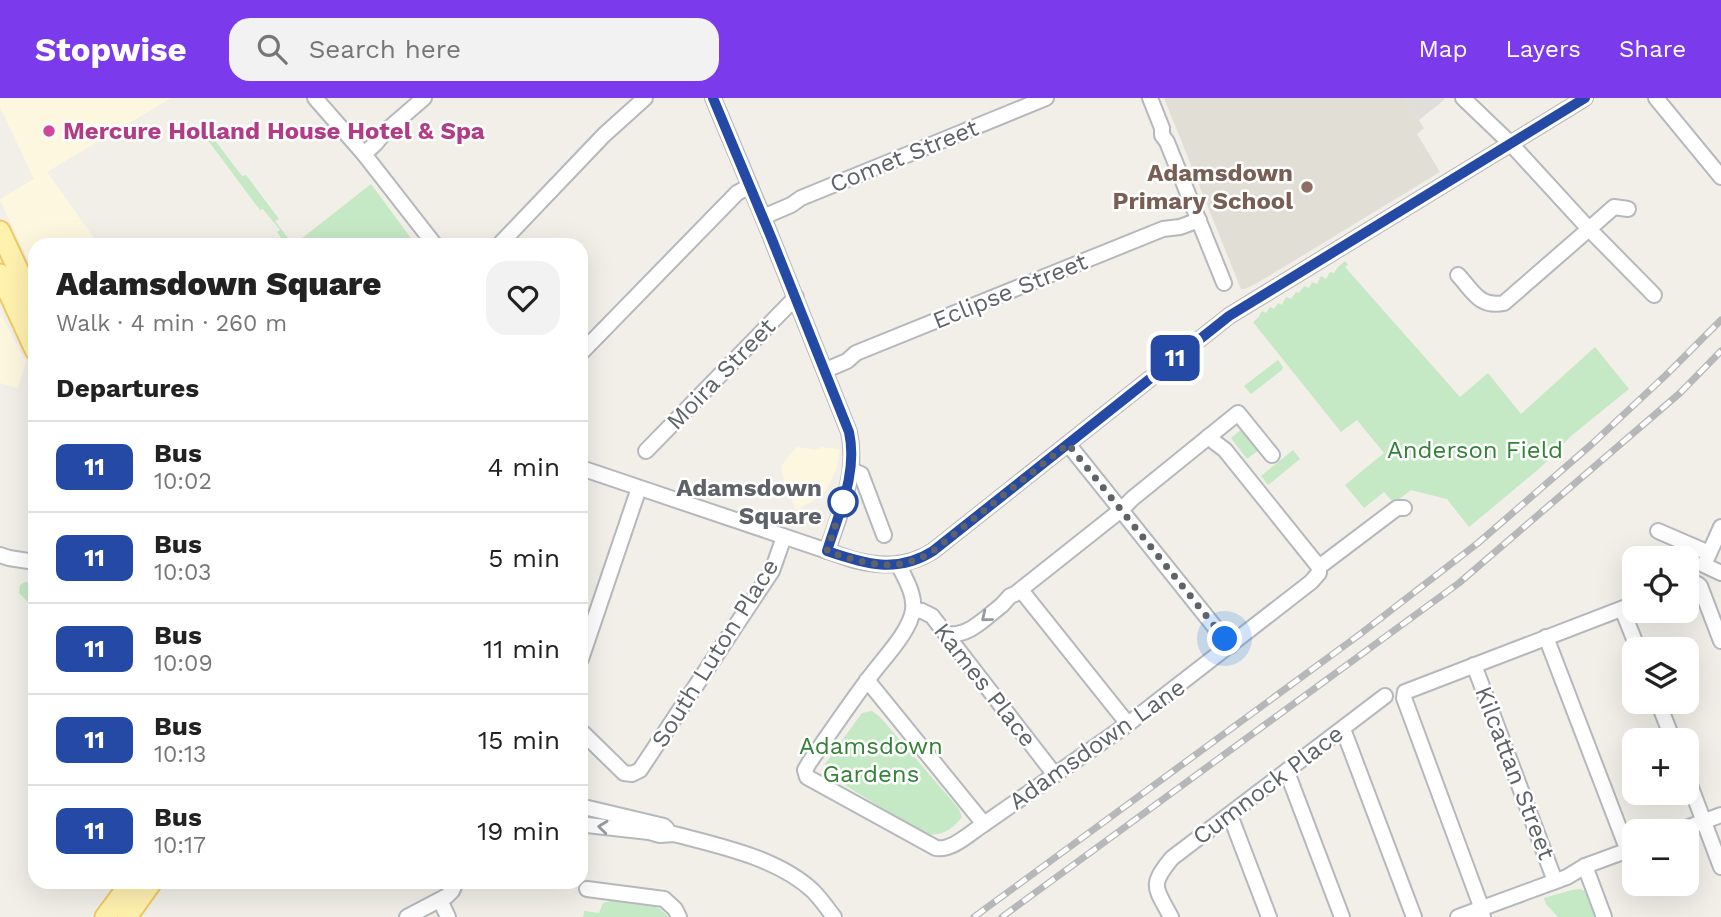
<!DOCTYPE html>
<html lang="en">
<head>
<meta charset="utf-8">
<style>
  :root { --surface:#fff; --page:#f2f2f2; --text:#222; --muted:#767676; --line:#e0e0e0; --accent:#7c3aed }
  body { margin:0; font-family:"Work Sans",sans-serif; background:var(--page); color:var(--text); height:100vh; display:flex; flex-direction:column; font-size:26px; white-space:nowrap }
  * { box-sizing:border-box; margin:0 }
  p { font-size:23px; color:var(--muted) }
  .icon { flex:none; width:38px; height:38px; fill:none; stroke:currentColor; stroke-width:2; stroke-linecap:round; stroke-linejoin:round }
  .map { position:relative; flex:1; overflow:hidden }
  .side { position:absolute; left:28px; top:140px; width:560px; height:651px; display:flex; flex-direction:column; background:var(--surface); border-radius:21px; box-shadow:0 7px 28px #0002 }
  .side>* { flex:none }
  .badge { padding:0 14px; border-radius:10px; font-size:24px; line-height:46px }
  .controls { position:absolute; left:1622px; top:448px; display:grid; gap:14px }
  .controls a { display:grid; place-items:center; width:77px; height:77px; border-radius:14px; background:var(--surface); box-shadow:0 7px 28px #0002; font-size:35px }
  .you { position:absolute; width:35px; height:35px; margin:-18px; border:5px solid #fff; border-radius:50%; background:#1a73e8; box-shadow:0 0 0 10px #1a73e833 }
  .map>.badge { position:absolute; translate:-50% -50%; box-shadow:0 0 0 4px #fff }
  h2 { padding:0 28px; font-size:26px; line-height:63px }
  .round { display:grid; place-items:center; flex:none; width:74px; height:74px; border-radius:21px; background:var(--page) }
  .overview { display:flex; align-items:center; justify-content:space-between; height:119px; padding:0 28px }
  h1 { font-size:33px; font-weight:800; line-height:52px }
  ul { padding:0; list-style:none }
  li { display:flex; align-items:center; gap:21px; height:91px; padding:0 28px; border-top:2px solid var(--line) }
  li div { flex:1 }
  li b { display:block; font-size:26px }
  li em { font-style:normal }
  li .badge { min-width:77px; font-weight:700; text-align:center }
  header { display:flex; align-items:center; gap:42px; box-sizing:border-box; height:98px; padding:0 35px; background:var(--accent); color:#fff }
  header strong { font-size:33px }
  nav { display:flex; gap:38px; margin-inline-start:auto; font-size:24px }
  .search { width:490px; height:63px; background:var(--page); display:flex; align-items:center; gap:18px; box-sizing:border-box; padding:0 24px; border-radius:21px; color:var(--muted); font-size:26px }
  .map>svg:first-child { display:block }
  .commercial { fill:#fef7e0 }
  .industrial { fill:#e0deda }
  .education { fill:#e1ded6 }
  .green { fill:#c5e8c5 }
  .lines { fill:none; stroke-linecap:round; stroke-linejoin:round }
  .minor-casing { stroke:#b5b8bc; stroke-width:18 }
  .major-casing { stroke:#f2c960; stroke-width:23 }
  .minor { stroke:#fff; stroke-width:14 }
  .major { stroke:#fff2af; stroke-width:19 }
  .rail-casing { stroke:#b6b7b8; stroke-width:7 }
  .rail { stroke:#fff; stroke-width:4.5; stroke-dasharray:13; stroke-linecap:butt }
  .oneway { stroke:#979a9d }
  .line-casing { stroke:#fff; stroke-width:16 }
  .line { stroke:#244aa5; stroke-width:10 }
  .walk { stroke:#5f6368; stroke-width:7; stroke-dasharray:0 12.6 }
  .hotel-dot { fill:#d1479c; stroke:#fff; stroke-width:2.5 }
  .education-dot { fill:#8d6e63; stroke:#fff; stroke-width:2.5 }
  .stop-dot { fill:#fff; stroke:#244aa5; stroke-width:3.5 }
  .labels { text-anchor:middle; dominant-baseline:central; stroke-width:5; stroke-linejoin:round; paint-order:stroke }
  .hotel-label { font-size:24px; font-weight:bold; fill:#b23c85; stroke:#fff; text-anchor:start }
  .street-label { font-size:24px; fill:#5f6368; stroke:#fff }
  .education-label { font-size:24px; font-weight:bold; fill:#785e54; stroke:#fff; text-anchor:end }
  .park-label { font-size:24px; fill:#348238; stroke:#fff }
  .stop-label { font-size:24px; font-weight:bold; fill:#5f6368; stroke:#fff; text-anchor:end }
</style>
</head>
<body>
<header>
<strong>Stopwise</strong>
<div class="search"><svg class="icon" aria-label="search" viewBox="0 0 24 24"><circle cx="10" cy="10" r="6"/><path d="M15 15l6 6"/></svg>Search here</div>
<nav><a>Map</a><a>Layers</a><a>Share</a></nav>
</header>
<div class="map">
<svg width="1721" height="819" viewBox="0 0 1721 819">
  <rect width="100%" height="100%" fill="#f1efe8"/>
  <g class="commercial">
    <polygon points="0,0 171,0 47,74 99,147 35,147 35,177 0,102 0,101 34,81 0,9"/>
    <polygon points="0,215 26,264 18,290 0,285"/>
    <polygon points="796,349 819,352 820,349 840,351 837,370 826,392 813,403 795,412 788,389 785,388 781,368"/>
  </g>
  <polygon class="industrial" points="1405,0 1443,0 1445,1 1419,22"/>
  <polygon class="education" points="1164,0 1405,0 1424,30 1417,36 1440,74 1259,184 1245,191 1241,191"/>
  <g class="green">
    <polygon points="209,28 210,36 242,78 246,77 279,121 275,123 293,147 286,147 277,134 280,132 263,111 260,112 201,33"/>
    <polygon points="371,86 416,147 298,147 296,145"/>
    <polygon points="1345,163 1348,167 1345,169 1460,299 1488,275 1521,316 1595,249 1629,291 1571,338 1541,369 1469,429 1447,401 1411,392 1394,405 1384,394 1364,410 1345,387 1384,355 1357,322 1341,334 1253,224 1258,220 1262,213 1266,215 1270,209 1274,211 1278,205 1282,207 1286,199 1291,201 1296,194 1299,195 1304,188 1309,190 1312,184 1317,186 1321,178 1326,181 1330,174 1334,175 1338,169"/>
    <polygon points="1278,262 1283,269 1282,272 1251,296 1244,288"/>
    <polygon points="1243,330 1260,351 1247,361 1231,340"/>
    <polygon points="1293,352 1300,361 1268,387 1261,378"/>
    <polygon points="25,484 35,485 35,511 19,495 20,487"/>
    <path d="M872 613 880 619 959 711 962 719C952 732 939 740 923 735L830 678 825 673V666L862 615Z"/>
    <polygon points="1580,791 1585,793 1595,819 1558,819 1546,806 1544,800 1572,792"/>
    <polygon points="611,803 655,809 660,811 669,819 583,819 584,813 599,815 603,805"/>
  </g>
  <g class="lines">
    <defs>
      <g id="minor">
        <polyline points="315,0 364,56 435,147"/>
        <path d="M713 0 763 119 849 334C858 375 840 415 827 453"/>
        <polyline points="1150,0 1162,30 1162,37 1167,44 1224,185"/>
        <polyline points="1656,0 1721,79"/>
        <polyline points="364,56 376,45 387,32 424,0"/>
        <polyline points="1628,111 1614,109 1589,131 1654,197"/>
        <polyline points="763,119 791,107 801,100 1046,0"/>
        <polyline points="499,147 604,37 645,0"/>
        <path d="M1458 177C1473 193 1479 210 1504 205L1589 131 1511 46 1463 0"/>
        <polyline points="581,255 737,95 750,88"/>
        <polyline points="826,272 847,263 856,255 1163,131 1180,129 1199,122"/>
        <polyline points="1208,339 1225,352 1319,469"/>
        <polyline points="1068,346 1230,548"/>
        <polyline points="646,353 796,199"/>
        <path d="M581 370 854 462C882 469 908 469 933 453L1229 218 1585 0"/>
        <polyline points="851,372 861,376 884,437"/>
        <polyline points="1721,429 1704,467 1721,475"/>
        <polyline points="1658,433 1709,455"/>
        <polyline points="0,457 9,460 35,464"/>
        <path d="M1687 487C1693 485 1696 484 1700 488L1721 543"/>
        <polyline points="1021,492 1128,626"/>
        <polyline points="1622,511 1638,551"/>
        <polyline points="913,512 922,513 932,518 1055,677"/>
        <path d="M946 536C969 539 985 520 1002 507L1010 498 1015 496 1121 412 1133 400 1238 315 1272 357"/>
        <polyline points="1546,539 1628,753"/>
        <polyline points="581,561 639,390"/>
        <polyline points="1474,567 1555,783"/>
        <path d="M867 582 984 726C970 735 952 753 936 750L807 679 805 672 809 665C829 636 848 608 869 580 882 562 910 534 913 512 915 496 905 480 898 466"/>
        <polyline points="1658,604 1673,642"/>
        <polyline points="1343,631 1414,819"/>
        <polyline points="581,633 624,675 632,676 640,672 772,473 784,439"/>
        <polyline points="1287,674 1342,819"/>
        <polyline points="1687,679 1721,769"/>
        <polyline points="581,710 588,710 664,728 667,731"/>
        <polyline points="1230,717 1269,819"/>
        <path d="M581 724 587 727 649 734 660 737 674 736C720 748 778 760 813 793 821 801 827 810 834 819"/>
        <polyline points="984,726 1128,626 1311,484 1319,475 1319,469 1397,410 1404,410"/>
        <polyline points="1678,733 1721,717"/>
        <polyline points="1585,768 1604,819"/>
        <polyline points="587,791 664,801 675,811 679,819"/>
        <polyline points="440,802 448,819"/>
        <polyline points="407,819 447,798 452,793 456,784"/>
        <path d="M1171 819C1155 789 1149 788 1172 760L1385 598"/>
        <polyline points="1458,819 1567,779 1585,768 1634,750"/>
        <polyline points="1483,819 1479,803 1404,600 1405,594 1634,506"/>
      </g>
      <g id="major">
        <polyline points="0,133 35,208"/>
        <polyline points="0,176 35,252"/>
        <polyline points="105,819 131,784"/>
        <polyline points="127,819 152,784"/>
      </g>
    </defs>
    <use href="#minor" class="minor-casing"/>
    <use href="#major" class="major-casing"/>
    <use href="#minor" class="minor"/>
    <use href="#major" class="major"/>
    <defs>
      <g id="rail">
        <polyline points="974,819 1359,537 1478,445 1592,346 1666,277 1721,222"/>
        <polyline points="1002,819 1459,485 1680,295 1721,253"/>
      </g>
    </defs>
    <use href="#rail" class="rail-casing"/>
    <use href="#rail" class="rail"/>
  </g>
  <defs><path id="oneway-chevron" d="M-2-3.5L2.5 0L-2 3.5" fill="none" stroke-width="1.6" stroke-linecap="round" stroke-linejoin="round" transform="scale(1.75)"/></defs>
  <g class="oneway">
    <use href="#oneway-chevron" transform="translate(986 519) rotate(141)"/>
    <use href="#oneway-chevron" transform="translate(603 729) rotate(-174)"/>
  </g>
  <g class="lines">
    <defs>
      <path id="line" d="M713 0 771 139 849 334C858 375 839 414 827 453 865 466 897 476 933 453L1229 218 1585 0"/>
    </defs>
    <use href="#line" class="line-casing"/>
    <use href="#line" class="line"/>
    <path class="walk" d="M843 404 827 453C865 466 897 476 933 453L1068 346 1225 541"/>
  </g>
  <circle class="hotel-dot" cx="49" cy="33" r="7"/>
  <circle class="education-dot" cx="1307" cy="89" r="7"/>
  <circle class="stop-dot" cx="843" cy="404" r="14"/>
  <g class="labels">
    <g class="hotel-label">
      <text x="63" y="33">Mercure Holland House Hotel &amp; Spa</text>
    </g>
    <g class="street-label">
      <text transform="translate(904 58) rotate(-22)">Comet Street</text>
      <text transform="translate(1010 193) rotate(-22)">Eclipse Street</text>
      <text transform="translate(721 276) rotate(-46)">Moira Street</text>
      <text transform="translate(715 555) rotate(-58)">South Luton Place</text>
      <text transform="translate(985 587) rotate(52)">Kames Place</text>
      <text transform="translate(1097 646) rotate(-35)">Adamsdown Lane</text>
      <text transform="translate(1515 675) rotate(69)">Kilcattan Street</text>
      <text transform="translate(1268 687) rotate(-37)">Cumnock Place</text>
    </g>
    <g class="education-label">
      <text x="1293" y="75">Adamsdown<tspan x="1293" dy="28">Primary School</tspan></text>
    </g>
    <g class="park-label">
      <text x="1475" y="352">Anderson Field</text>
      <text x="871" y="648">Adamsdown<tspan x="871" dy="28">Gardens</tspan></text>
    </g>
    <g class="stop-label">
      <text x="822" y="390">Adamsdown<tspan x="822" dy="28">Square</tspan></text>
    </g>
  </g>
</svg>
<div class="controls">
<a><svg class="icon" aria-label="locate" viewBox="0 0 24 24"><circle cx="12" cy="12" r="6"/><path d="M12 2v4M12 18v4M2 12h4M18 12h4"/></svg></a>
<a><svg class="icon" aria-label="layers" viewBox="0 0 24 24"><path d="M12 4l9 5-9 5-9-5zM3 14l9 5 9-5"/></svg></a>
<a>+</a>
<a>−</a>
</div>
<div class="you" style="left:1225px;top:541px"></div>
<b class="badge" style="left:1175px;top:260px;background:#244aa5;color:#fff">11</b>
<section class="side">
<div class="overview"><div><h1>Adamsdown Square</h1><p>Walk · 4 min · 260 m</p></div><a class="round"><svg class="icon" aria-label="heart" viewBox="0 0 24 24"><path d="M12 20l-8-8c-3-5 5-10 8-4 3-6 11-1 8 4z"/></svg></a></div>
<h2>Departures</h2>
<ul>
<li><span class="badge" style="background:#244aa5;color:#fff">11</span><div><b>Bus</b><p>10:02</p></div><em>4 min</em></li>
<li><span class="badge" style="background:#244aa5;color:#fff">11</span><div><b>Bus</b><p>10:03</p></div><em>5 min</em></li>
<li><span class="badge" style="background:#244aa5;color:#fff">11</span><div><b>Bus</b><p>10:09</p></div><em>11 min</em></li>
<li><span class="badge" style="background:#244aa5;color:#fff">11</span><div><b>Bus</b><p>10:13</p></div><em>15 min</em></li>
<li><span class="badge" style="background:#244aa5;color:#fff">11</span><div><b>Bus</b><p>10:17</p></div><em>19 min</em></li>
</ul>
</section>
</div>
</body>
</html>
